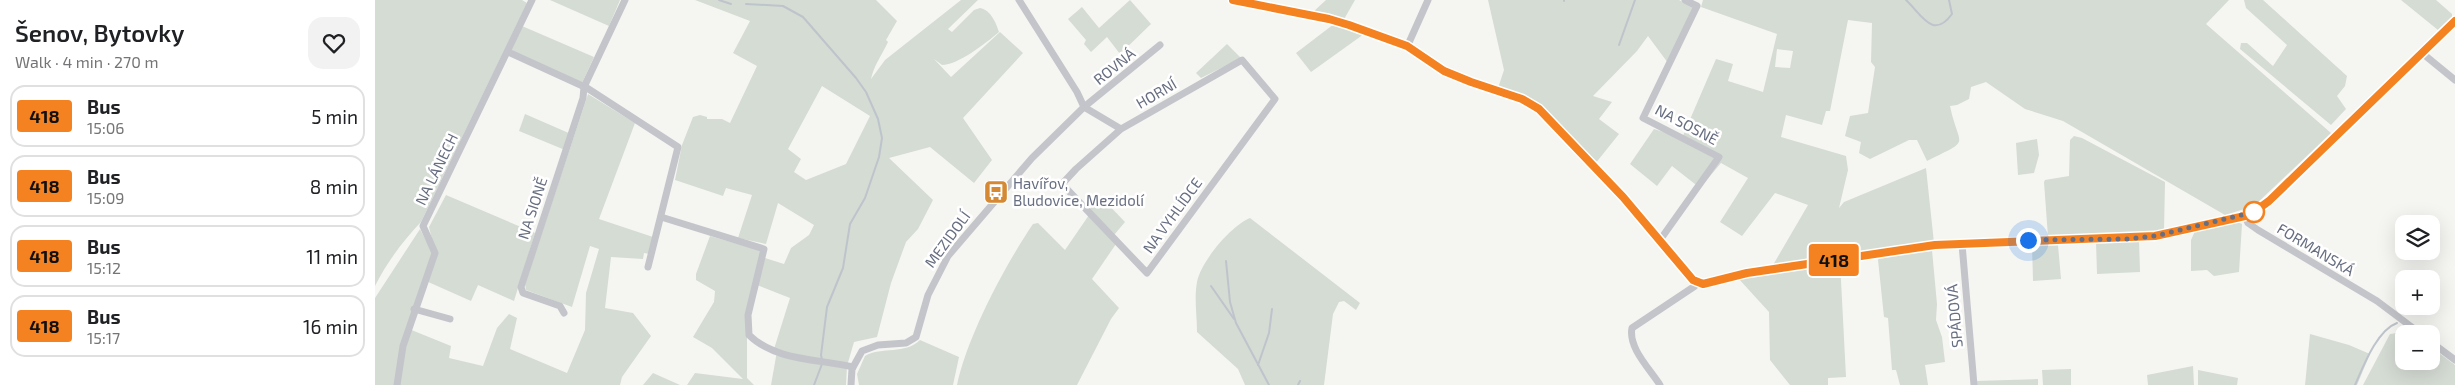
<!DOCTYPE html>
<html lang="en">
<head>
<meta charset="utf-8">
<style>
  :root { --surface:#fff; --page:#f2f2f2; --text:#202124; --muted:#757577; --line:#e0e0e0 }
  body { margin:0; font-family:"Exo 2",sans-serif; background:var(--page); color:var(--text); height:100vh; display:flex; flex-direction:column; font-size:19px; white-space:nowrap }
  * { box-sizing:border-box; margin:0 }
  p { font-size:16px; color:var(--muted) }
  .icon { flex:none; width:28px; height:28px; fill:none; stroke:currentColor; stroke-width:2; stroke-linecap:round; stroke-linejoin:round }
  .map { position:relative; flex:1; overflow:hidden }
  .side { display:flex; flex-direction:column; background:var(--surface); width:375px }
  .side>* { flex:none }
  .badge { padding:0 10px; border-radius:4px; font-size:18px; line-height:32px }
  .buttons { position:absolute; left:2020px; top:215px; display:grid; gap:10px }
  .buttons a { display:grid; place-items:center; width:45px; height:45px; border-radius:10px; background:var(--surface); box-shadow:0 5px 20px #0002; font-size:25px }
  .you { position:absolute; width:25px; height:25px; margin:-12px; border:4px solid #fff; border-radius:50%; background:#1a73e8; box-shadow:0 0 0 8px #1a73e833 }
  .map>.badge { position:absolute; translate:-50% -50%; box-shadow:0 0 0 2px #fff }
  .round { display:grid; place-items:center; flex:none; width:52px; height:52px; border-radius:15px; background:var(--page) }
  .headline { display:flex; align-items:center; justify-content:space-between; height:85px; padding:0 15px }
  h1 { font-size:24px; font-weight:600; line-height:38px }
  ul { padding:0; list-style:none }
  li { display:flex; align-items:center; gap:15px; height:62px; margin:0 10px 8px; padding:0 5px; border:2px solid var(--line); border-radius:15px }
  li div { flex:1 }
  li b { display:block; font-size:19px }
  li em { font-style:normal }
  li .badge { min-width:55px; font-weight:700; text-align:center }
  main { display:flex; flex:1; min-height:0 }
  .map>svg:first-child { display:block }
  .green { fill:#d5dcd4; fill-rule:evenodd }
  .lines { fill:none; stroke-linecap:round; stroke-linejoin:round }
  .stream { stroke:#bec4cb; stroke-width:2 }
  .minor { stroke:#c4c5ca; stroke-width:7 }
  .line-casing { stroke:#fff; stroke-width:11 }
  .line { stroke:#f58220; stroke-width:8 }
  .walk { stroke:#676e81; stroke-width:5; stroke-dasharray:0 9 }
  .stop-dot { fill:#fff; stroke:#f58220; stroke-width:2.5 }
  .labels { text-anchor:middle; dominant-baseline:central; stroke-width:5; stroke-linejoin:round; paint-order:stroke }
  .street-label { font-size:15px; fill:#676e81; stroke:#fff }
  .poi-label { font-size:15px; fill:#676e81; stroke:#fff; text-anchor:start }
</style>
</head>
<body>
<main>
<section class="side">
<div class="headline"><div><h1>Šenov, Bytovky</h1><p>Walk · 4 min · 270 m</p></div><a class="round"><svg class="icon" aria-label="heart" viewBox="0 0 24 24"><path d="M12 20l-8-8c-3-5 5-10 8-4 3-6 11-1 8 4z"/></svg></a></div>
<ul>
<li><span class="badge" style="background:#f58220;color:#111">418</span><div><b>Bus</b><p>15:06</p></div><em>5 min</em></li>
<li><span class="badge" style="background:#f58220;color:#111">418</span><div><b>Bus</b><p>15:09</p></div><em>8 min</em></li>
<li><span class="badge" style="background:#f58220;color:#111">418</span><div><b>Bus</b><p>15:12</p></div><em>11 min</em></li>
<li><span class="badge" style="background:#f58220;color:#111">418</span><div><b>Bus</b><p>15:17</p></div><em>16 min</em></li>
</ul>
</section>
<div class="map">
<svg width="2080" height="385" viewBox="0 0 2080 385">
  <rect width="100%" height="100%" fill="#f5f6f2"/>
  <g class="green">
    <path d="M0 0H147L152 3 46 222C28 241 12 262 0 286Z"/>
    <polygon points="175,0 245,0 234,26"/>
    <path d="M320 0H501L522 21 511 40 513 42C507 55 499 65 496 79L510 60 586 0H603L573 29 577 32 599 10 605 8C616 10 621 23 624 32 611 43 583 65 567 65L559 59 576 77 625 32 648 53 588 118 617 160 599 183 555 147 514 158 558 200 543 229 531 242 516 283 502 337 479 342 472 366 471 385H396L402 351 399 349 415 298 382 285 390 258 409 264 416 248 434 235 439 225 403 203 391 244 363 238 377 195 351 188 348 196 300 180 307 145 318 117 325 115 332 117V119H347L355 123 382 66 358 53 375 21ZM447 86 495 116 471 164 431 180 419 172 426 159 413 149Z"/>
    <polygon points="755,0 776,24 745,54 732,37 716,52 709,44 711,40 693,19 707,7 724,28"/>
    <polygon points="951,0 980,0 968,21 937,13"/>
    <polygon points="1113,0 1304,0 1318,7 1293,63 1273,36 1262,51 1218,96 1237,102 1224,119 1244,134 1220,164 1163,105 1123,88 1129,70"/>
    <path d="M1328 0H1854L1831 24 1956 133 1879 206 1850 215 1688 121 1650 109 1611 82 1596 87 1594 99 1582 105 1575 106C1584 149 1598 138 1552 161L1542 140H1534L1495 159 1484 153 1486 142 1470 136 1475 116 1493 113 1500 67 1496 62 1497 23 1473 20 1455 111H1451L1447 125 1411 115 1406 137 1471 156 1473 170 1464 208 1469 202 1551 168 1559 243 1469 256 1468 250 1465 256 1398 265 1433 205 1400 193 1367 236 1345 222 1373 178 1346 163 1325 188 1297 166 1282 186 1255 164 1279 129 1307 138 1341 59 1358 64 1353 81 1388 92 1402 34 1326 7ZM1402 49 1418 51 1415 68 1400 67Z"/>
    <polygon points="1869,0 1888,0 1972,76 1970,86 1962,96 1971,109 1956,125 1865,49 1866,43 1872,43 1898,66 1912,45 1871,8"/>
    <polygon points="2026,0 2061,0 2077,14 2077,18 2063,30"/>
    <polygon points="959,24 989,34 936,72 921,53"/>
    <polygon points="147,26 219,57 207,83 140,53 136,49"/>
    <polygon points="852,44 866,58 826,78 821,73"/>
    <polygon points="213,94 260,123 224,219 281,238 275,254 269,253 268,259 236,257 230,308 258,313 276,336 247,377 245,385 0,385 0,298 45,229 59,256 60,253 54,227 71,195 160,233 139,301 103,285 96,301 51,281 34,329 76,346 74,358 108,366 122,328 134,314 142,318 135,349 192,373 210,330 211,293 224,249 215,246 197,307 151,290 150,284"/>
    <polygon points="150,114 196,134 190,150 144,131"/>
    <polygon points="1699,136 1707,138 1790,182 1789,231 1774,233 1673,237 1669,182 1670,180 1694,176 1695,140"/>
    <polygon points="1662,139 1664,155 1659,173 1643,175 1641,143"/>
    <polygon points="725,196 750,222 739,235 715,209"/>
    <path d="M714 215 741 244 717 279 744 308 736 319 702 385H582C592 337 630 265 658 224L663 223 690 250Z"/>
    <path d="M875 218 985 303 981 310 969 301 964 302 958 314 949 385H870L863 369 822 332C822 315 819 299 822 282 826 261 857 225 875 218Z"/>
    <polygon points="1858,220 1867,224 1864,272 1839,276 1832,270 1816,271 1816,240 1821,229"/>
    <polygon points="335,236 387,251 372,321 372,378 379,385 312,385 320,373 368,379 337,348 318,337 339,302 340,291 321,280 321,274"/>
    <polygon points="1764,240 1765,272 1722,274 1721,242"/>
    <polygon points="1660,243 1683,245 1686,279 1658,281 1657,245"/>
    <polygon points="1550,250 1557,250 1562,304 1561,320 1567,337 1570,362 1550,365 1553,385 1525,385 1521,370 1517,370 1513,318 1509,317 1503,260 1505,256"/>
    <polygon points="1465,261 1471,377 1453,378 1453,385 1415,385 1395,360 1394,312 1363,278"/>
    <polygon points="2022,333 2034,334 2029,334 2029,361 2056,361 2056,347 2080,365 2080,385 1988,385 2015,334"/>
    <polygon points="1935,334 1974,345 1995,354 1982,385 1930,385"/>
    <path d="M545 340 584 357 578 385H484L482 374 490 356C507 346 530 355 545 340Z"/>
    <polygon points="1818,366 1819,385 1773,385 1772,375"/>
    <polygon points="1696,369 1696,385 1668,385 1667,370"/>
    <polygon points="1823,370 1863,378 1862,385 1823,385"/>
    <polygon points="278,373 305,385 268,385"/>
    <polygon points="1663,379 1663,385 1601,385 1600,381"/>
  </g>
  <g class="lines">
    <g class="stream">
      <polyline points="344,0 356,4"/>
      <path d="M1531 0C1547 15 1558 40 1577 14L1574 0"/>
      <polyline points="1189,1 1189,0"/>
      <polyline points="371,4 408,6 428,17 481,78 491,92 503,119 507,138 504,157 490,198 475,224 468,268 452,307 446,355 447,360"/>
      <polyline points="1244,45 1260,0"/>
      <polyline points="851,261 855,302 861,323 894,385"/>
      <polyline points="836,286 859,319"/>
      <polyline points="883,365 894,333 897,309"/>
      <polyline points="439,385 447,364"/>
      <polyline points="923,385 925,381"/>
      <path d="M1980 385C1988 367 2002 330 2022 323"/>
    </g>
    <g class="minor">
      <polyline points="858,0 954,19 974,25 1032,47 1069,71 1096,82 1147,99 1164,109 1248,197 1318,280 1328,283 1372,273 1561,245 1780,236 1870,216 1879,212 1894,201 2080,21"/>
      <polyline points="1032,47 1053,0"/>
      <polyline points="133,52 212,88 303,147 273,267"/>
      <polyline points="2047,53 2080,80"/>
      <polyline points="746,129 701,169 687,184 772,273 900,99 867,60 746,129 709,107 785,45"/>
      <polyline points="1870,216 1873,223 1883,230 2002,301 2046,334"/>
      <path d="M286 217 389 249 373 315 374 335C400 361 445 359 478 367"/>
      <polyline points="1285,240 1344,157 1268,118 1322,6 1310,0"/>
      <polyline points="1587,244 1599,385"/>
      <polyline points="39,309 75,319"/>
      <polyline points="189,313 185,306 148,293 146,287 208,98 209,87 250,0"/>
      <polyline points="2056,342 2080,360"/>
      <polyline points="22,385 28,346 60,253 48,226 157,0"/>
      <polyline points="476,385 477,369 487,351 503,345 531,343 541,337 553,295 573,256 657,158 709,107 702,92 644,0"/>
      <path d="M1285 385C1275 369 1253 348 1257 328L1320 286 1321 282"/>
    </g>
  </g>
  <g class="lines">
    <defs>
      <polyline id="line" points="858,0 954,19 974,25 1032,46 1069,71 1096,82 1147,99 1164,109 1248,197 1318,280 1328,284 1372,273 1560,245 1780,236 1870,216 1879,212 1894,201 2080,21"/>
    </defs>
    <use href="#line" class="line-casing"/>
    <use href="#line" class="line"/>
    <polyline class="walk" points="1653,240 1752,239 1780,236 1879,212"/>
  </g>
  <defs>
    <symbol id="bus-square" viewBox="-11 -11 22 22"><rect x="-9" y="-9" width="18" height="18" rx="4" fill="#d58933" stroke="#fff"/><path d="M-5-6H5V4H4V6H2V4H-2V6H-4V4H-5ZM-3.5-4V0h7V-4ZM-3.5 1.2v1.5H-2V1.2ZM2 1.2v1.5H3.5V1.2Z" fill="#fff"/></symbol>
  </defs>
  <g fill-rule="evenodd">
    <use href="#bus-square" x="607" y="178" width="28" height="28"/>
  </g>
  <circle class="stop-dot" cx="1879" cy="212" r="10"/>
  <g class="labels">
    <g class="street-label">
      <text transform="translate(739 66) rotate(-39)">ROVNÁ</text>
      <text transform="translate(781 93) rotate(-30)">HORNÍ</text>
      <text transform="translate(1312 124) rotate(28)">NA SOSNĚ</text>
      <text transform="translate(61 169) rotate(-64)">NA LÁNECH</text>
      <text transform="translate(157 208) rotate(-72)">NA SIONĚ</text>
      <text transform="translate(797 215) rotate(-54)">NA VYHLÍDCE</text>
      <text transform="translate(572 239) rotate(-54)">MEZIDOLÍ</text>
      <text transform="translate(1941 249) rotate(31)">FORMANSKÁ</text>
      <text transform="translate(1579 316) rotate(-95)">SPÁDOVÁ</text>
    </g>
    <g class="poi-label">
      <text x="638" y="183">Havířov,<tspan x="638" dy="17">Bludovice, Mezidolí</tspan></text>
    </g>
  </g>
</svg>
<div class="buttons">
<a><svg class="icon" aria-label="layers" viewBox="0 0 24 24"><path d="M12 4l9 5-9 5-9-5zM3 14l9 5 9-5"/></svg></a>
<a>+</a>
<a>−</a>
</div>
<div class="you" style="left:1653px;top:240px"></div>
<b class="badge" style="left:1459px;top:260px;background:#f58220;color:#111">418</b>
</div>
</main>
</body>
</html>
